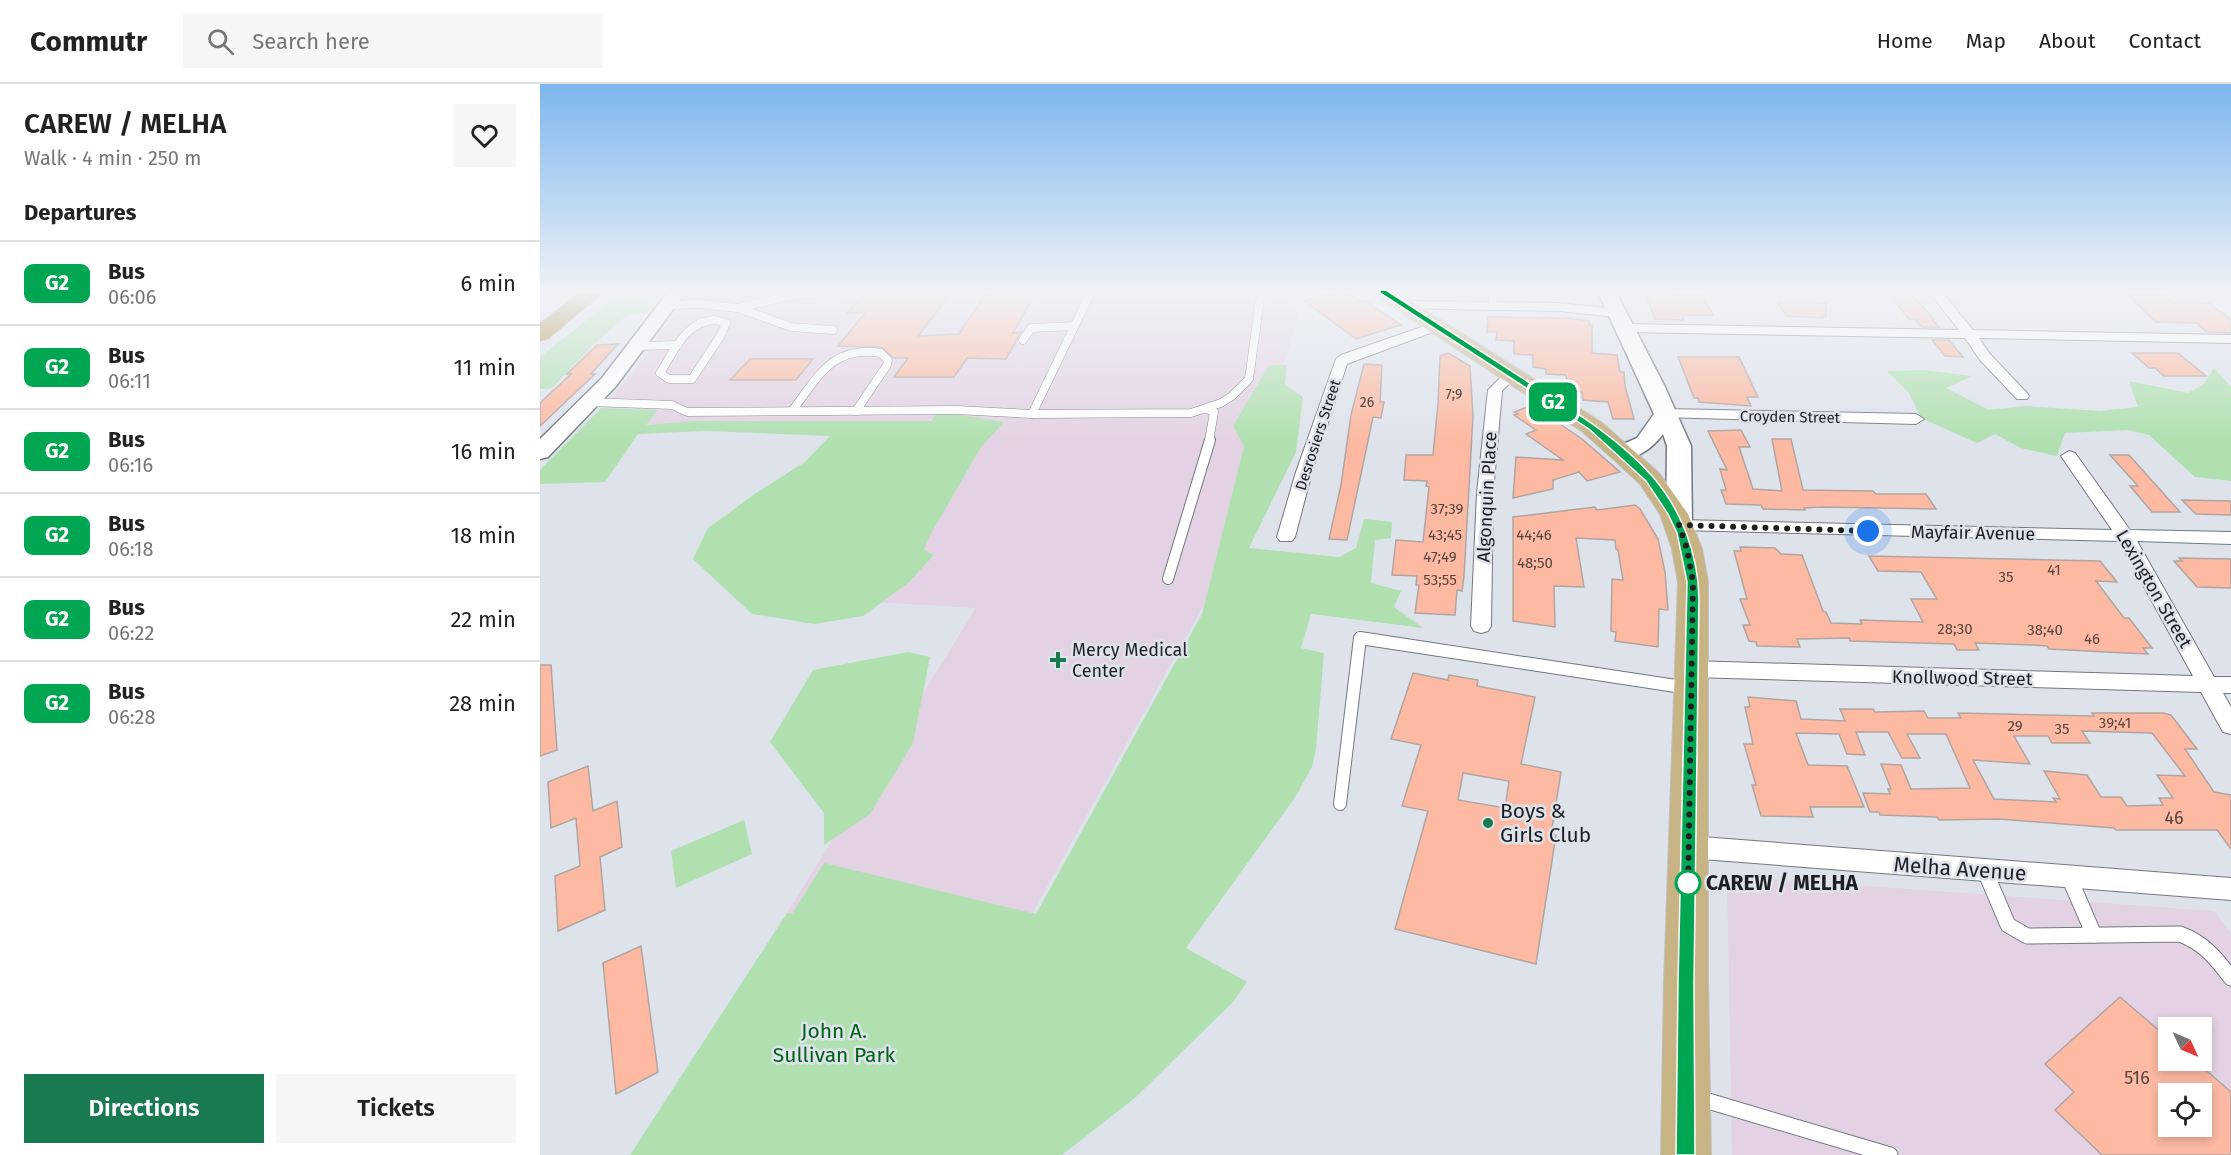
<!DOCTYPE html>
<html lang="en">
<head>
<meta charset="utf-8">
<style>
  :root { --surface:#fff; --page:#f6f6f6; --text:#222; --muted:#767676; --line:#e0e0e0; --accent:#197a51 }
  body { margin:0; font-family:"Fira Sans",sans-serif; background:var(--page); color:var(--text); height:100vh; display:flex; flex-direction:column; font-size:22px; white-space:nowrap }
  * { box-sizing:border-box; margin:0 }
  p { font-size:20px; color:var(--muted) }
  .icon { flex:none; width:33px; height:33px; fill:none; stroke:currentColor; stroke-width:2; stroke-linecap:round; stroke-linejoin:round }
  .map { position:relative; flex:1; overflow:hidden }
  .panel { display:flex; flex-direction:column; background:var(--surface); width:540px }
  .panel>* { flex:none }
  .badge { padding:0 12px; border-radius:9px; font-size:21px; line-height:39px }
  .needle { width:39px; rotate:134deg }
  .controls { position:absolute; left:1618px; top:933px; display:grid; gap:12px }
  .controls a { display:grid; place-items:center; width:54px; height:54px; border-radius:0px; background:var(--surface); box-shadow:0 3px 9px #0003; font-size:30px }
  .you { position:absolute; width:30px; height:30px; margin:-15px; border:4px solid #fff; border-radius:50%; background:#1a73e8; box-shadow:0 0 0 9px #1a73e833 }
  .map>.badge { position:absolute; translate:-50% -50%; box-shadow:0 0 0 3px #fff }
  h2 { padding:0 24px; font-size:22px; line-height:54px }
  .round { display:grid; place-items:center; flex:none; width:63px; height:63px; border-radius:0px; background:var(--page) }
  .summary { display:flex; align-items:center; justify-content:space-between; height:102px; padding:0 24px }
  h1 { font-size:28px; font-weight:600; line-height:45px }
  .primary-button { display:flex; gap:12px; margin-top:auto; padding:12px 24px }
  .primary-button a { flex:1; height:69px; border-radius:0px; background:var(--accent); color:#fff; font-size:24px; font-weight:600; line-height:69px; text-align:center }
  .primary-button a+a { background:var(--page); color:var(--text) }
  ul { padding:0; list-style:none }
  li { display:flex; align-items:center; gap:18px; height:84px; padding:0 24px; border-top:2px solid var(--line) }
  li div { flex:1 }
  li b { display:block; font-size:22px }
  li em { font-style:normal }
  li .badge { min-width:66px; font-weight:700; text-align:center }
  header { display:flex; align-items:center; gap:36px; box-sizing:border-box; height:84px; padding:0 30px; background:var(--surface); border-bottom:2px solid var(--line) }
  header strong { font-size:28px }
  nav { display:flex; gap:33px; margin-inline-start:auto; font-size:21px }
  .search { width:420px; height:54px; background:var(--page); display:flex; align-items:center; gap:15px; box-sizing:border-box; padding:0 21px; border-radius:0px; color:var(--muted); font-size:22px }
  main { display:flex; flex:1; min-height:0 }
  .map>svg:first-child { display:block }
  .medical { fill:#e3d2e3; fill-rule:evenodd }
  .green { fill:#b0e0b0 }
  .building { fill:#fdb9a1; stroke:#b0a5a1; stroke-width:1.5; fill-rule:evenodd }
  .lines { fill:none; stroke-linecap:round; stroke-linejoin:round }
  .service-far3-casing { stroke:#73777f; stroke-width:9 }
  .service-far2-casing { stroke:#73777f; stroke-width:12 }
  .service-far1-casing { stroke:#73777f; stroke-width:14 }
  .service-casing { stroke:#73777f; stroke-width:17 }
  .minor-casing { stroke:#73777f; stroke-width:2 }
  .secondary-casing { stroke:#73777f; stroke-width:3 }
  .primary-casing { stroke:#c0c0c1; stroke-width:2 }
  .motorway-casing { stroke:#c0c0c1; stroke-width:2 }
  .service-far3 { stroke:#fff; stroke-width:8 }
  .service-far2 { stroke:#fff; stroke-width:10 }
  .service-far1 { stroke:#fff; stroke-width:12 }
  .service { stroke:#fff; stroke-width:15 }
  .minor { fill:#fff; fill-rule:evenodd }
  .secondary { fill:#fff; fill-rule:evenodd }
  .primary { fill:#c8b385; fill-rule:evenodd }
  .motorway { fill:#a48034; fill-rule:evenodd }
  .line { fill:#00a651; stroke:#fff; stroke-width:1.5 }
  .walk { stroke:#1e1f23; stroke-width:6; stroke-dasharray:0 10.8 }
  .poi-dot { fill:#197a51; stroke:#dee2eb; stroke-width:2 }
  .stop-dot { fill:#fff; stroke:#00a651; stroke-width:3 }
  .labels { text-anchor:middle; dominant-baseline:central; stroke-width:5; stroke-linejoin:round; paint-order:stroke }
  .far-number-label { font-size:14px; fill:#564642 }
  .far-street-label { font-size:15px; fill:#1e1f23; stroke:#dee2eb }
  .number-label { font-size:15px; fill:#564642 }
  .street-label { font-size:18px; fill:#1e1f23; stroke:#dee2eb }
  .poi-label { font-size:18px; fill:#1e1f23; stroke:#dee2eb; text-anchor:start }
  .near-number-label { font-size:18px; fill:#564642 }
  .near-poi-label { font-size:21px; fill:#1e1f23; stroke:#dee2eb; text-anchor:start }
  .near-street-label { font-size:21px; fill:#1e1f23; stroke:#dee2eb }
  .near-stop-label { font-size:21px; font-weight:bold; fill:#1e1f23; stroke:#dee2eb; text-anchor:start }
  .near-park-label { font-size:21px; fill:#026317; stroke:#dee2eb }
</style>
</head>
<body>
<header>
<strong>Commutr</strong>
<div class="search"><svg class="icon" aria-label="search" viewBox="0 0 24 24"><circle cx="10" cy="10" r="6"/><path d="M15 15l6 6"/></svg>Search here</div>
<nav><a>Home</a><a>Map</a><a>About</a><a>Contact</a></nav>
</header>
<main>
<section class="panel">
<div class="summary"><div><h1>CAREW / MELHA</h1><p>Walk · 4 min · 250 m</p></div><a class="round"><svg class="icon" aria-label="heart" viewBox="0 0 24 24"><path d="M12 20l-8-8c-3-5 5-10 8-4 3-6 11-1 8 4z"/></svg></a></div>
<h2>Departures</h2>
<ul>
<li><span class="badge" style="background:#00a651;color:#fff">G2</span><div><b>Bus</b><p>06:06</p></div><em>6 min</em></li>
<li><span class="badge" style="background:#00a651;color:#fff">G2</span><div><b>Bus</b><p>06:11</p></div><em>11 min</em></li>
<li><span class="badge" style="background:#00a651;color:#fff">G2</span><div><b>Bus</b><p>06:16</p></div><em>16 min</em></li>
<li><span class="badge" style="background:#00a651;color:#fff">G2</span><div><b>Bus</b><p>06:18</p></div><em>18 min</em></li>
<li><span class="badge" style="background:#00a651;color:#fff">G2</span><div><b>Bus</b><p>06:22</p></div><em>22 min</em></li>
<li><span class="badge" style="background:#00a651;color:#fff">G2</span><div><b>Bus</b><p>06:28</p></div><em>28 min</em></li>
</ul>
<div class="primary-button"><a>Directions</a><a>Tickets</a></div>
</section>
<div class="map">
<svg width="1691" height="1071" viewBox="0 0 1691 1071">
  <rect width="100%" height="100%" fill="#dee2eb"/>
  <g class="medical">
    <polygon points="152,208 778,208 749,216 759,230 675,501 461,885 247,829 436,524 330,518 438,343 105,341 118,326 61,324 85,298"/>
    <path d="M1187 792 1674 827 1691 849V1071H1192ZM1629 944H1662V976H1629ZM1629 1010H1662V1042H1629Z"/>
  </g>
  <g class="green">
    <polygon points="82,208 121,208 107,228 87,231 53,261 12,304 0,305 0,273"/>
    <polygon points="729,281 747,281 745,301 763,313 756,368 709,464 799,473 816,464 824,435 852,438 851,454 835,456 831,499 861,507 854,523 883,544 771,530 761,564 784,569 776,665 772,683 754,715 646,864 707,898 693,918 596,1013 522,1071 90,1071 247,829 252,830 284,779 496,830 662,530 704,362 693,342"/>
    <polygon points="1674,284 1691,303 1691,397 1655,393 1609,351 1588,346 1525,349 1517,372 1481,364 1455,350 1437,359 1381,334 1369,309 1347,287 1384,286 1432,292 1406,304 1449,326 1485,322 1560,327 1598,323 1589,297 1648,309 1664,300"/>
    <polygon points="61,324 118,326 106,341 156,337 392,337 396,330 414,330 464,338 441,363 389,453 384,466 394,471 368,499 323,532 274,540 212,530 153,475 168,444 216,409 265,378 290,352 165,347 98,350 65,398 0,400 0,386"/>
    <polygon points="368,568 390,573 373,659 330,730 284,761 284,729 230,658 273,586"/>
    <polygon points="204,736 212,770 136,804 131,767"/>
  </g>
  <g class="building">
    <polygon points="326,208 412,208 378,252 419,250 447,208 496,208 473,249 481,248 466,275 427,274 414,293 354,293 368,274 354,274 341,263 298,262 325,229 307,229"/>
    <polygon points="798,208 806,208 820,217 824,216 861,241 816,255 764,217"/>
    <polygon points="1105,208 1134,208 1135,211 1163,212 1173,231 1142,231 1144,236 1115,235"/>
    <polygon points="1587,210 1623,211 1632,218 1669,219 1691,236 1691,249 1667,248 1656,239 1616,238"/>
    <polygon points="1374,213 1393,234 1391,234 1399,243 1382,243 1376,237 1378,235 1369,235 1352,214"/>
    <polygon points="1238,218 1286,219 1286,232 1282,232 1283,234 1246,232"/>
    <polygon points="948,233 1027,234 1049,237 1049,241 1052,241 1052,269 1077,271 1080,288 1084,288 1085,302 1094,335 1073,335 1068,318 1043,316 1042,308 1029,308 1026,291 1006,290 1006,285 993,283 993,271 974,270 974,257 956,256 957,248 947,248"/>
    <polygon points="1392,256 1409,256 1423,273 1405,272"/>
    <polygon points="78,260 51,290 55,290 0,342 0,319 31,290 27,290 57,261"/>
    <polygon points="908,269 930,282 933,332 924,492 922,507 917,506 915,531 875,529 879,501 876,501 877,492 852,491 856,456 883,458 889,403 886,402 887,397 864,396 866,371 893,371 898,320 900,272"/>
    <polygon points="1592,269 1638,269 1666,292 1624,292 1615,284 1609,284"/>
    <polygon points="1138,273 1199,273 1218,313 1207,313 1211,322 1159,318 1158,314 1154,314"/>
    <polygon points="210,275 273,275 256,296 190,296"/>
    <polygon points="824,280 842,281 840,318 844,318 841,334 833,333 807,456 789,455 801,401 811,331"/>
    <polygon points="992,321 1042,355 1080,388 1047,397 1039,388 1013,396 1013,405 973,414 976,373 1023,376 986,350 996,346 974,331 978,330 974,328"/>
    <polygon points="1201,346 1210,363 1199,363 1213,405 1242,407 1232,355 1251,355 1263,406 1333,407 1336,410 1386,410 1396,425 1282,423 1264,424 1265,426 1223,425 1221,421 1186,420 1181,406 1186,406 1180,385 1187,386 1168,347"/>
    <polygon points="1570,371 1589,371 1640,428 1612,428 1590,402 1598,402"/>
    <polygon points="1642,416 1691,417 1691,431 1656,430"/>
    <polygon points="1095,421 1100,425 1118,455 1125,488 1128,526 1119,525 1118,563 1075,557 1076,548 1071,547 1072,495 1083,496 1078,466 1076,465 1075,456 1036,454 1044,503 1014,502 1015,543 973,537 973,433 1055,423 1057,426"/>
    <polygon points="1200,463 1235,464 1241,470 1262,471 1283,527 1286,528 1291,539 1322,540 1320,536 1383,538 1371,515 1397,515 1381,488 1338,487 1329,472 1560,477 1577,498 1556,497 1584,534 1589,534 1612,564 1603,564 1608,570 1586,569 1509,565 1507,562 1494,561 1435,559 1439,566 1417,566 1414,560 1310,557 1309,554 1257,555 1260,563 1217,562 1216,558 1209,557 1203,541 1210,541 1200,515 1207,515 1194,467 1201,467"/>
    <polygon points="1639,474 1691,475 1691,504 1657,503 1634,477 1642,477"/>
    <polygon points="0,581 11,581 17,666 0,672"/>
    <path d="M873 589 908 596 909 591 938 596 937 602 995 613 981 680 1021 688 1011 750 1016 751 996 880 855 845 888 727 862 722 881 661 851 655ZM923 689 969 697 965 724 918 716Z"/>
    <path d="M1208 613 1256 617 1261 635 1305 637 1300 625H1333L1335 628 1384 627 1388 634H1421L1418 629 1554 632 1552 629H1623L1631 631 1657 665H1645L1674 708 1691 711V765L1677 746H1576L1574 744 1459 735 1399 736 1397 733 1340 731 1339 728H1330L1323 709 1350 710 1348 705H1351L1341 680 1361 681 1371 705 1430 704 1406 650H1367L1380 674H1362L1348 648H1316L1325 671 1307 670 1299 650 1256 649 1268 681 1307 682 1324 723H1270L1273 733 1221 732 1212 701H1216L1204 660H1213L1205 623H1210ZM1542 647 1612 649 1645 692 1617 691 1633 714H1619L1623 721 1587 722 1581 713H1561L1547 691 1504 687 1520 715 1513 714 1516 718 1454 715 1433 676 1490 680 1474 652H1508L1512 659H1550Z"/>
    <polygon points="48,682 53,727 77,717 82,763 60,773 65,826 18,847 15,792 40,782 36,734 11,744 8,698"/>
    <polygon points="101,862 118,988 76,1010 63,879"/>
    <path d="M1580 913 1629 955V976H1654L1691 1008V1071H1562L1515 1026 1534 1008 1505 980ZM1629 1010H1662V1042H1629Z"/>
  </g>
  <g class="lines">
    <defs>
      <g id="service-far3">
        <polyline points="953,208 953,222"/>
        <polyline points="265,210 295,208"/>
        <polyline points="127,221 158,220 198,224 266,208"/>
        <polyline points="198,224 251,243 293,246"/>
        <path d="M176 236 186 239 181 251 152 295H129L120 289C134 267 146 236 176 236Z"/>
        <polyline points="483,256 491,244 534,242"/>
        <polyline points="96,262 138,261"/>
        <polyline points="50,318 132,321 147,328 417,326 492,330 651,329 681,319 692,312 709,295 721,208"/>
        <polyline points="667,325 674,328 669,357"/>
        <path d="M252 327C278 293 292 261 341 269L348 276 347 281 316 327"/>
        <polyline points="492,330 551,208"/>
      </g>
      <polyline id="service-far2" points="628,495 670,356"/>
      <polyline id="service-far1" points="800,720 820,554 1149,604"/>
      <g id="service">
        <path d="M1445 787 1468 841 1487 852 1640 850C1664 859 1676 874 1691 894"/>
        <polyline points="1529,793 1554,851"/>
        <polyline points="1158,1014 1350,1071"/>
      </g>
      <g id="minor">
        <polygon points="1389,208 1402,208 1433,246 1691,251 1691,259 1439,254 1450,270 1487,309 1489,312 1487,315 1477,315 1440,276 1425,254 1086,248 1079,244 1086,240 1419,246"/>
        <polygon points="863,217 1018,219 1078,225 1084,229 1078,233 1018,227 858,224 857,221 858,218"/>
        <polygon points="896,238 903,242 901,245 807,280 772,388 755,453 752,457 740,457 737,453 756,388 796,275 801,271"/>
        <polygon points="971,287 978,291 962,307 953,409 951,542 948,547 941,549 934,547 931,542 937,409 948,306 966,288"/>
        <polygon points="1125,325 1376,330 1384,335 1376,340 1120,333 1117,330 1120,327"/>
        <polygon points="1529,367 1535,369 1590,446 1691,448 1691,460 1597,457 1674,593 1691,593 1691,609 1683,609 1691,623 1691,650 1683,648 1661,608 1152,593 1145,590 1142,585 1145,580 1152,577 1653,592 1579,457 1139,446 1133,445 1130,441 1133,437 1139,436 1572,446 1521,372"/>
        <polygon points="1149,752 1691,794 1691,816 1149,774 1140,770 1137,763 1140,756"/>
      </g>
      <g id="secondary">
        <polygon points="128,208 146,208 76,302 8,373 0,375 0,355 62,294"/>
        <path d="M1058 208H1076L1125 303 1151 362 1152 441 1148 447 1139 449 1130 447 1126 441 1127 362 1123 350C1112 365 1093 379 1074 374L1070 369 1074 364 1097 354 1114 330Z"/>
      </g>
      <polygon id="primary" points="833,208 857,208 1061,338 1119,389 1148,430 1162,465 1168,498 1168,899 1171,1071 1121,1071 1124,899 1138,498 1132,465 1120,430 1100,400 1082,383 1043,348 836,212"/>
      <polygon id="motorway" points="40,208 64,208 8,255 0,257 0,239"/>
    </defs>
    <use href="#service-far3" class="service-far3-casing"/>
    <use href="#service-far2" class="service-far2-casing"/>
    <use href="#service-far1" class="service-far1-casing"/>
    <use href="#service" class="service-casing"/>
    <use href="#minor" class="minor-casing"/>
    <use href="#secondary" class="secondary-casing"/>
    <use href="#primary" class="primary-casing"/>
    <use href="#motorway" class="motorway-casing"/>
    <use href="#service-far3" class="service-far3"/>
    <use href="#service-far2" class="service-far2"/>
    <use href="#service-far1" class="service-far1"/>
    <use href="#service" class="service"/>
    <use href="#minor" class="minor"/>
    <use href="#secondary" class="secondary"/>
    <use href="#primary" class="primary"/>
    <use href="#motorway" class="motorway"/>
  </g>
  <linearGradient id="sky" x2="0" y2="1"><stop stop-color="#7db6ee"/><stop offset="0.58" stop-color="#f0f2f6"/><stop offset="1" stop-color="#f0f2f6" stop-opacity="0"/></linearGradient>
  <rect width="1691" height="358" fill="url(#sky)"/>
  <path class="line" d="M840 206H846C893 236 940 267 987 297 1031 325 1079 354 1113 393 1142 427 1158 470 1159 514L1154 899 1155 1071H1136L1138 899 1147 498 1137 449 1128 430 1106 397 1049 345 840 209Z"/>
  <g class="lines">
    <polyline class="walk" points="1148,799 1148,808 1153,498 1147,465 1139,441 1328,447"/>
  </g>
  <g class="poi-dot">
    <path d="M515 567h6v6h6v6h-6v6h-6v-6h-6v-6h6z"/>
    <circle cx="948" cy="739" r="6"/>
  </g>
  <circle class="stop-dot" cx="1148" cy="799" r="12"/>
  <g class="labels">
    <g class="far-number-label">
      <text x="914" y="310">7;9</text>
      <text x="827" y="318">26</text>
    </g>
    <g class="far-street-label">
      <text transform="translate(1250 333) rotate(1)">Croyden Street</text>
      <text transform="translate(778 351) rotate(-72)">Desrosiers Street</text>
    </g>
    <g class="number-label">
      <text x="907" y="425">37;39</text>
      <text x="905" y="451">43;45</text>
      <text x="994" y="451">44;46</text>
      <text x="900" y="473">47;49</text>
      <text x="995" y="479">48;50</text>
      <text x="1514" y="486">41</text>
      <text x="1466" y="493">35</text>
      <text x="900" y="496">53;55</text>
      <text x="1415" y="545">28;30</text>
      <text x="1505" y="546">38;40</text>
      <text x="1552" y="555">46</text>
      <text x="1575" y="639">39;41</text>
      <text x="1475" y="642">29</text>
      <text x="1522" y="645">35</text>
    </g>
    <g class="street-label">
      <text transform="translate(947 413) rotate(-87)">Algonquin Place</text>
      <text transform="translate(1433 449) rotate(1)">Mayfair Avenue</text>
      <text transform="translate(1614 505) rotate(60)">Lexington Street</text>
      <text transform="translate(1422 594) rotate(1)">Knollwood Street</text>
    </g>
    <g class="poi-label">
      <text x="532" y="566">Mercy Medical<tspan x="532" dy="21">Center</tspan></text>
    </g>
    <g class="near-number-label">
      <text x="1634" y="734">46</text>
      <text x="1597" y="994">516</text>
    </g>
    <g class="near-poi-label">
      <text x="960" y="727">Boys &amp;<tspan x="960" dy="24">Girls Club</tspan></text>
    </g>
    <g class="near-street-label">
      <text transform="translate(1420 785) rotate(4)">Melha Avenue</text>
    </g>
    <g class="near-stop-label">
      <text x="1166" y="799">CAREW / MELHA</text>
    </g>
    <g class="near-park-label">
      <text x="294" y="947">John A.<tspan x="294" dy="24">Sullivan Park</tspan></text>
    </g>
  </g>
</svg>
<div class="controls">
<a><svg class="needle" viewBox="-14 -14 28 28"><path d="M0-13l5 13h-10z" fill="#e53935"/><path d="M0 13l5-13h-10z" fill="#767676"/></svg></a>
<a><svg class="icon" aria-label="locate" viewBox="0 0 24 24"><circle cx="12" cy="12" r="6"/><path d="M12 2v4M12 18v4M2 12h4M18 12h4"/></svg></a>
</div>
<div class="you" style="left:1328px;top:447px"></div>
<b class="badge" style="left:1013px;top:318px;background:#00a651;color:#fff">G2</b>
</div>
</main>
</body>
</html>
